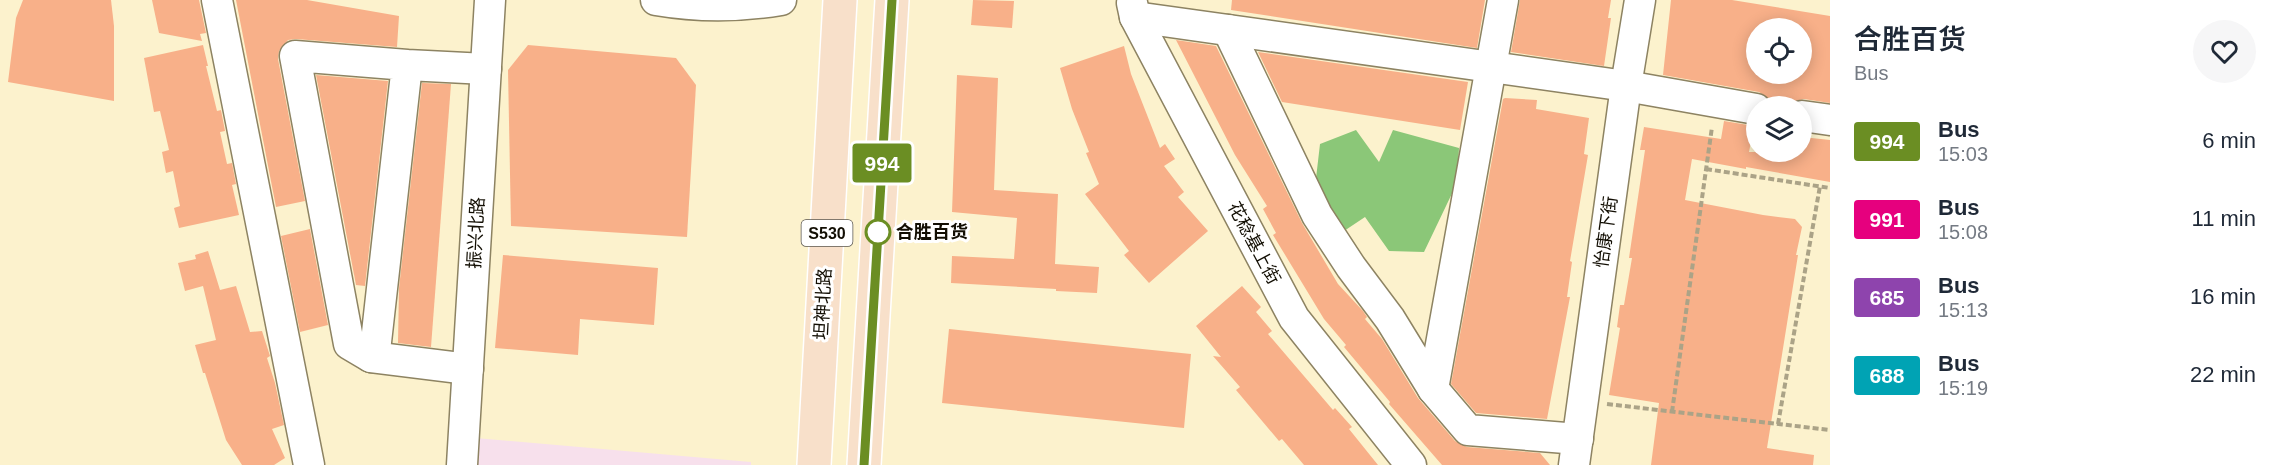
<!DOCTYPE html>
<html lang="en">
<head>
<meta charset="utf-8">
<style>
  :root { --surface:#fff; --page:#f6f6f7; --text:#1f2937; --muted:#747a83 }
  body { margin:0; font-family:Helvetica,"Noto Sans SC",sans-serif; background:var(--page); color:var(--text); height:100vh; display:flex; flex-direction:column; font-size:22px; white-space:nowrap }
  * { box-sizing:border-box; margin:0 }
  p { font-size:20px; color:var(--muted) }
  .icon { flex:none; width:33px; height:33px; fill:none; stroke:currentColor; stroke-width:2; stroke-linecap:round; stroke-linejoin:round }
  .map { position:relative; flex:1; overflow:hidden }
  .details { display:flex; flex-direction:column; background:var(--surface); width:450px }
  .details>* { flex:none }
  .badge { padding:0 12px; border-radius:4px; font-size:21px; line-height:39px }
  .buttons { position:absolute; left:1746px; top:18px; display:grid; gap:12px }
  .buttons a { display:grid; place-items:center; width:66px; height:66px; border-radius:50%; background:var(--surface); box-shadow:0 3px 15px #0003; font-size:30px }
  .map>.badge { position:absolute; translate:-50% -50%; box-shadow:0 0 0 3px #fff }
  .round { display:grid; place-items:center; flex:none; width:63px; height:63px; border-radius:32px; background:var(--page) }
  .summary { display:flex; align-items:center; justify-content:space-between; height:102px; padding:0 24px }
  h1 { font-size:28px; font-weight:600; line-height:45px }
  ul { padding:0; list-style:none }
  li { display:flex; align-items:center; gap:18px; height:78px; padding:0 24px }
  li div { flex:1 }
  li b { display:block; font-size:22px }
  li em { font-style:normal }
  li .badge { min-width:66px; font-weight:700; text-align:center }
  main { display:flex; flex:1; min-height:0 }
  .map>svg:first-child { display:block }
  .commercial { fill:#f7e0ec }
  .forest { fill:#8bc778 }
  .building { fill:#f8b089; fill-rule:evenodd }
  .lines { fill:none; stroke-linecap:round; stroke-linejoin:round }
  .minor-casing { stroke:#8d8362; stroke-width:33 }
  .major-casing { stroke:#fff; stroke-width:36 }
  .path { stroke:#aba387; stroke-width:4; stroke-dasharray:6 3; stroke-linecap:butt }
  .minor { stroke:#fff; stroke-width:30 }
  .major { stroke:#f8e0ca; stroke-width:33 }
  .line-casing { stroke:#fff; stroke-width:14 }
  .line { stroke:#6b8e23; stroke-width:9 }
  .stop-dot { fill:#fff; stroke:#6b8e23; stroke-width:3 }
  .labels { text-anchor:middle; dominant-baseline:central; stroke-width:6; stroke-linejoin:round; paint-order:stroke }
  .shield { fill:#fff; stroke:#59564f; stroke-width:1.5 }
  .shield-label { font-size:16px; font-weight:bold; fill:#120e03 }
  .stop-label { font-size:18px; font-weight:bold; fill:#120e03; stroke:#fff; text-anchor:start }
  .street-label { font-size:18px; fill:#120e03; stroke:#fff }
</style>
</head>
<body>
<main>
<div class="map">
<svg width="1830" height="465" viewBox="0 0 1830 465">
  <rect width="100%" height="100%" fill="#fcf2cd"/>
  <polygon class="commercial" points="464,437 751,462 751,465 462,465"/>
  <polygon class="forest" points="1356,130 1379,162 1393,130 1459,148 1457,183 1424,252 1389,251 1365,217 1344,231 1315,187 1320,144"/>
  <g class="building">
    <polygon points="23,0 111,0 114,26 114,101 8,82 16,18"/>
    <polygon points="152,0 199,0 206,33 200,34 202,41 159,33"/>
    <polygon points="236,0 307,0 399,16 397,47 296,39 288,40 279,51 278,59 305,201 276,207"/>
    <polygon points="973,0 1014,1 1012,28 971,25"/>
    <polygon points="1232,0 1485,0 1477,48 1231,10"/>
    <polygon points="1520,0 1611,0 1608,18 1611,18 1604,66 1511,52"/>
    <path d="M1671 0H1732L1830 16V103L1804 99 1792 102 1769 99 1759 92 1663 75ZM1756 28H1802V74H1756Z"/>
    <polygon points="1176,40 1216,46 1302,223 1315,245 1338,284 1363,311 1367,317 1365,319 1382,339 1418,398 1455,441 1467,447 1540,453 1550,465 1442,465 1389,404 1390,402 1344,347 1346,345 1324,319 1273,235 1276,233 1263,209 1267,206 1235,155"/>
    <polygon points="203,45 208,66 206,66 217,111 221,110 225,131 220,132 227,164 232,163 236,184 232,185 239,215 179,228 174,208 180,206 173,171 166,173 162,152 169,150 160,111 154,112 144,58"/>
    <polygon points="528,45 676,58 696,85 687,237 511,226 508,70"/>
    <polygon points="1124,46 1131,74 1160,148 1165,144 1175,159 1164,166 1184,192 1178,197 1208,231 1149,283 1124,255 1129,251 1085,194 1099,184 1086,153 1089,152 1072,109 1060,68"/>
    <polygon points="1258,52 1468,82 1460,130 1282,102"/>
    <polygon points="316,75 388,81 365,286 356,285"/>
    <polygon points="957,75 998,78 994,190 1058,194 1055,264 1099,267 1097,293 1056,291 1056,289 951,283 952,256 1014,259 1017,218 952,212"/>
    <polygon points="422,83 451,84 431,347 398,343 399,288"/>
    <polygon points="1505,98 1537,100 1536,109 1589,118 1584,154 1588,155 1570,261 1572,262 1567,297 1570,297 1547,419 1476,413 1451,384 1503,99"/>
    <polygon points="1724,121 1754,126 1749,152 1802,152 1802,137 1830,140 1830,182 1746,167 1746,169 1692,159 1685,200 1763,215 1795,219 1802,227 1796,255 1798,255 1767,448 1814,455 1813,465 1651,465 1659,403 1609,395 1620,328 1617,327 1620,305 1624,305 1632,258 1629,258 1645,150 1640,150 1644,127 1721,139"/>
    <polygon points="310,229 328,325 300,332 281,236"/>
    <polygon points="208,251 220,290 236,286 250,332 262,331 270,356 267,358 275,383 284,425 272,429 285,458 274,465 242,465 226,440 205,373 203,373 195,345 216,340 203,286 185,291 178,263 196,259 195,255"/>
    <polygon points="503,255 658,268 654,325 580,319 578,355 495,348"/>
    <polygon points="1242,286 1261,307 1256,312 1272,331 1268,334 1333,410 1335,408 1352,427 1349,429 1378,465 1304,465 1282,439 1279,441 1236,390 1240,387 1213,356 1221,357 1196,326"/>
    <polygon points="949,329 1191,354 1184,428 942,403"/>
  </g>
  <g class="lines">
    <defs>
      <g id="minor">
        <polyline points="217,0 309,465"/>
        <path d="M656 0C697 7 739 7 781 0"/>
        <polyline points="1132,3 1135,17 1294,318 1411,465"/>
        <polyline points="1135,17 1626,86 1756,109"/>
        <polyline points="1228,30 1317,215 1351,267 1390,319 1433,389 1468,430 1578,439"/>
        <polyline points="407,65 295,56 349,344 371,357 376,342 407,65 486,69"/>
        <polyline points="1802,116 1830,120"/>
        <polyline points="371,357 468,369"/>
        <polyline points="1433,389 1503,0"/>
        <polyline points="462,465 490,0"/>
        <polyline points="1574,465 1626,86 1640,0"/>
      </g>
      <g id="major">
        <polyline points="814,465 840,0"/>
        <polyline points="864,465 892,0"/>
      </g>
    </defs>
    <use href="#minor" class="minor-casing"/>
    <use href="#major" class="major-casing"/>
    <g class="path">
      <polyline points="1706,169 1830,188"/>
      <polyline points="1607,404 1830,430"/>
      <polyline points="1672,412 1712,127"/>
      <polyline points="1778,424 1820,186"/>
    </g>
    <use href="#minor" class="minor"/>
    <use href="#major" class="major"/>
  </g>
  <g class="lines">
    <defs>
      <polyline id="line" points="864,465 892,0"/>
    </defs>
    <use href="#line" class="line-casing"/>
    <use href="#line" class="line"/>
  </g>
  <circle class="stop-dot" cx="878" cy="232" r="12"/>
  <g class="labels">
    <rect class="shield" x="801.5" y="220" width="51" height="26" rx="4.5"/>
    <g class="shield-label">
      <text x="827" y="233">S530</text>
    </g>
    <g class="stop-label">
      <text x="896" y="232">合胜百货</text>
    </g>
    <g class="street-label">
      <text transform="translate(1606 232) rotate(-82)">怡康下街</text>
      <text transform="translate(476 233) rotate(-87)">振兴北路</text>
      <text transform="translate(1254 243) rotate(62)">花稔基上街</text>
      <text transform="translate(823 304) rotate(-87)">坦神北路</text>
    </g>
  </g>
</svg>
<div class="buttons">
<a><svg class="icon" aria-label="locate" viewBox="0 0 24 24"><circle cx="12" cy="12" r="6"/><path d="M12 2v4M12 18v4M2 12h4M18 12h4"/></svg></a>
<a><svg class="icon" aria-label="layers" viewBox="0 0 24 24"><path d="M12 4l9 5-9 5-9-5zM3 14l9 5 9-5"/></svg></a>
</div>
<b class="badge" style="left:882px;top:163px;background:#6b8e23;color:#fff">994</b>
</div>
<section class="details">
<div class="summary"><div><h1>合胜百货</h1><p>Bus</p></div><a class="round"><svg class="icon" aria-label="heart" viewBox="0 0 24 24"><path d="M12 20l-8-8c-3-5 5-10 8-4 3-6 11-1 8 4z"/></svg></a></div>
<ul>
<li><span class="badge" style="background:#6b8e23;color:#fff">994</span><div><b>Bus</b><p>15:03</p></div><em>6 min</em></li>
<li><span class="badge" style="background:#e6007e;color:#fff">991</span><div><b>Bus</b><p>15:08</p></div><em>11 min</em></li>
<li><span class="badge" style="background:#8e44ad;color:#fff">685</span><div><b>Bus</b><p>15:13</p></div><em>16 min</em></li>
<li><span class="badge" style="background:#00a3b4;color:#fff">688</span><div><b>Bus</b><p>15:19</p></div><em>22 min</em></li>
</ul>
</section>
</main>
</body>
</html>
